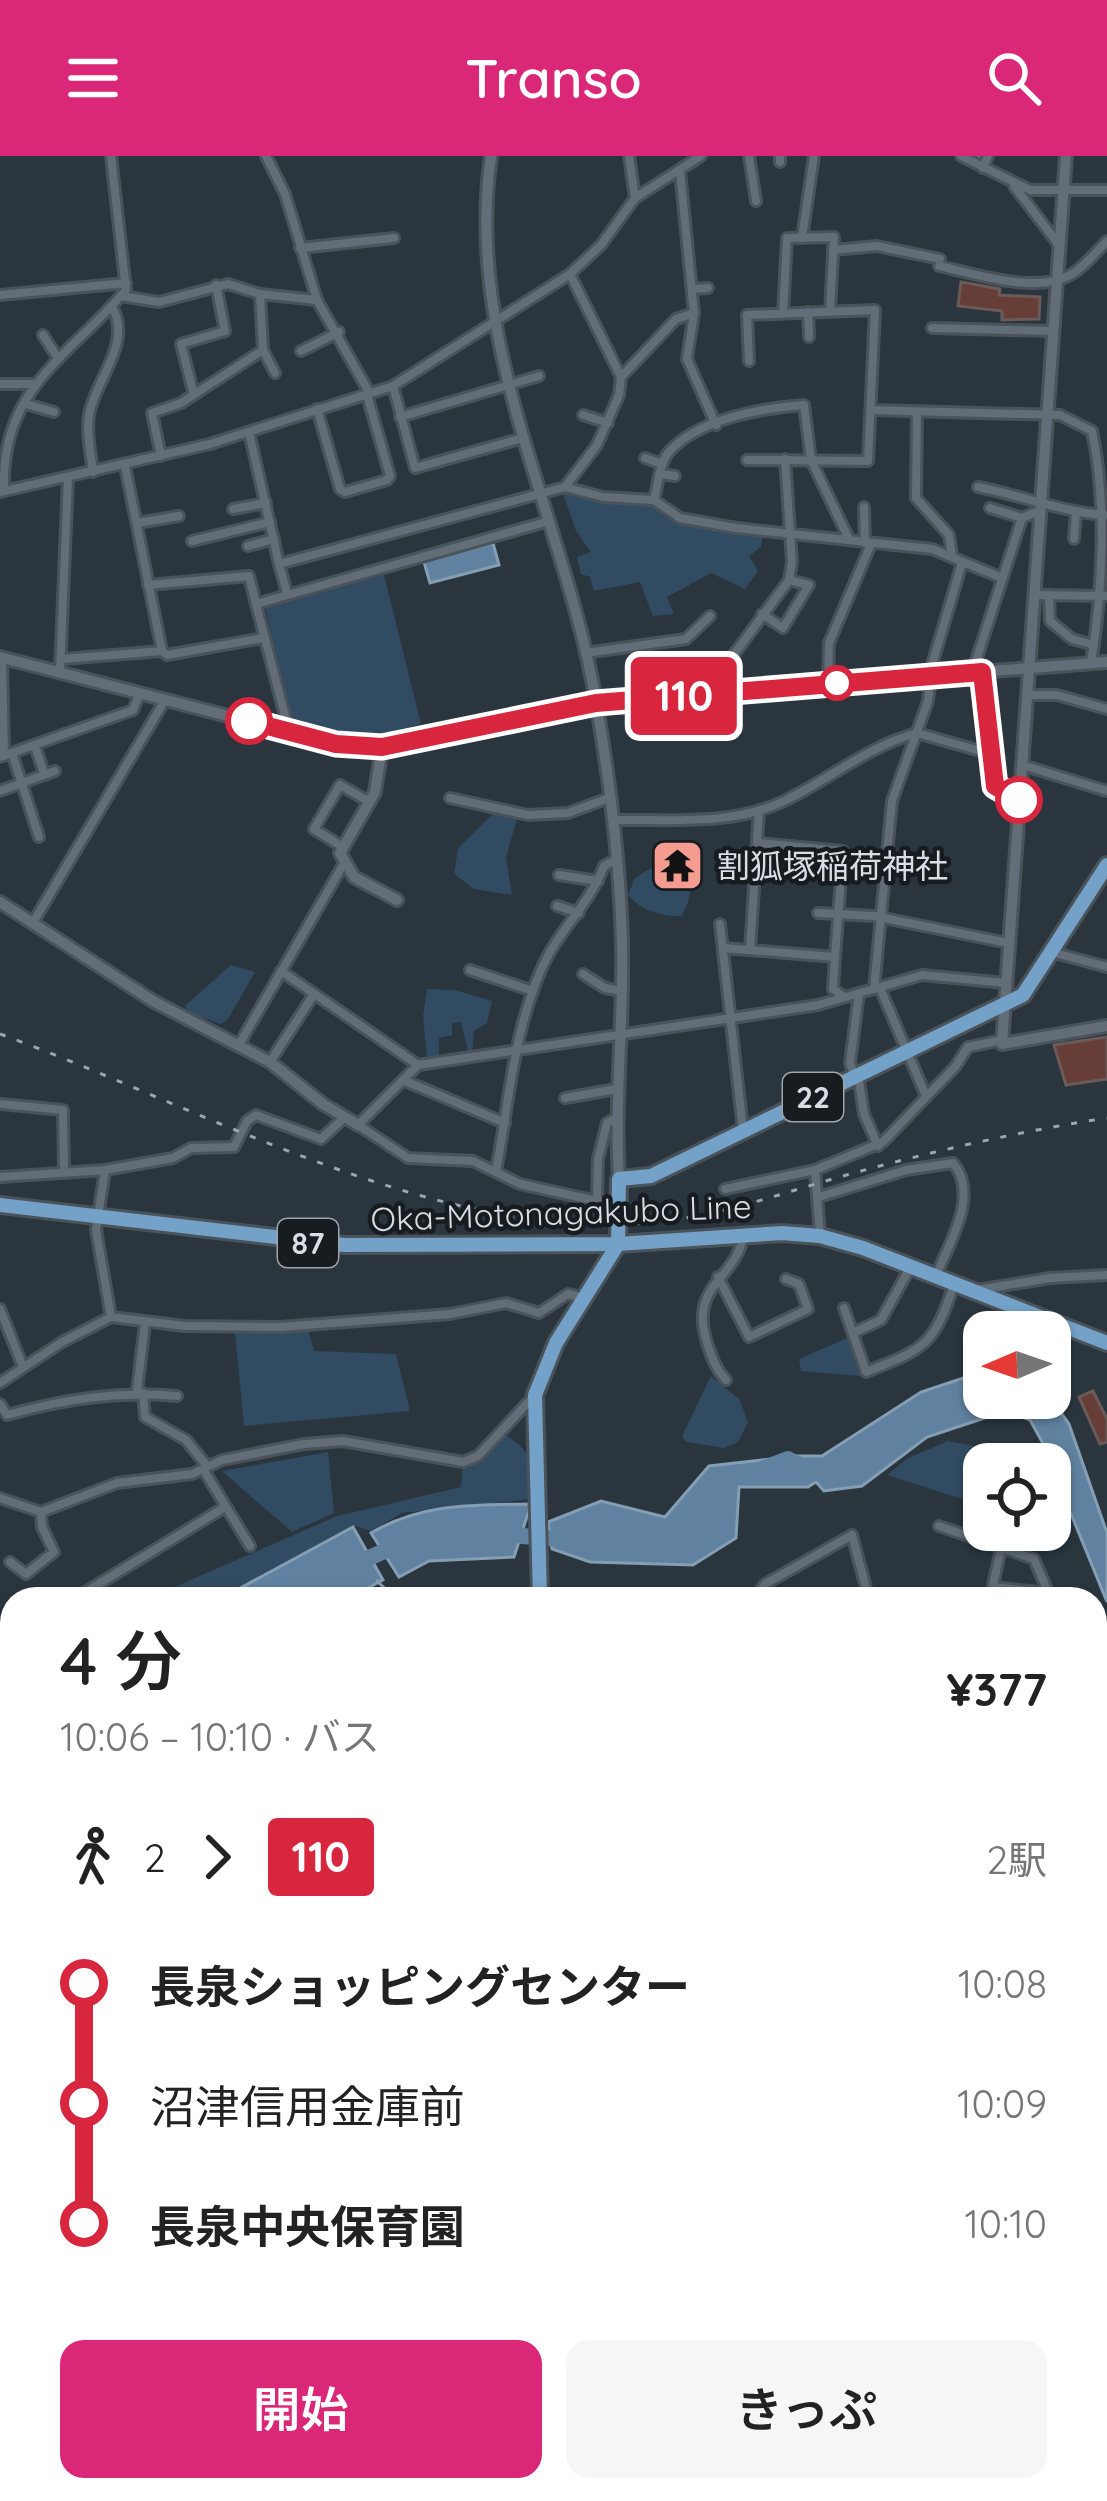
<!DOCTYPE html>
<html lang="ja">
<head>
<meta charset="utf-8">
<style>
  :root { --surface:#fff; --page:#f6f6f6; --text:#222; --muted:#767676; --accent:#db2777 }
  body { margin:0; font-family:Quicksand,"Noto Sans JP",sans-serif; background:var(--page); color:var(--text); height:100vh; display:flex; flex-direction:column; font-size:45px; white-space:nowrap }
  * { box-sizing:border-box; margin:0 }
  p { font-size:39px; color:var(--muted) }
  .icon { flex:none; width:66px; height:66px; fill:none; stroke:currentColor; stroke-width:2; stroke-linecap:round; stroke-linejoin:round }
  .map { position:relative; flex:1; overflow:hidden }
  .sheet { position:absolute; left:0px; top:1431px; width:1107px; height:915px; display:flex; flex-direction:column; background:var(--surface); border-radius:36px 36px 0 0; box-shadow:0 3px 9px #0004 }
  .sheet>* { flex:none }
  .badge { padding:0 24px; border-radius:9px; font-size:42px; line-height:78px }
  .needle { width:78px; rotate:268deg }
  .tools { position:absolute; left:963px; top:1155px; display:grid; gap:24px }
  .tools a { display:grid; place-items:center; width:108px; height:108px; border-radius:24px; background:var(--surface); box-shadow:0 3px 9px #0004; font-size:60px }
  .map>.badge { position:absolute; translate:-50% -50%; box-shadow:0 0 0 6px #fff }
  .legs { display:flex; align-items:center; gap:18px; height:132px; padding:0 60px; font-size:39px }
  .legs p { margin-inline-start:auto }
  .headline { display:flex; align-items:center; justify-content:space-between; height:204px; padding:0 60px }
  h1 { font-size:66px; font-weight:600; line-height:90px }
  .cta { display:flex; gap:24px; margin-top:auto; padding:24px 60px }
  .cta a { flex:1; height:138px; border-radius:24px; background:var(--accent); color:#fff; font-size:48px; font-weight:600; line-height:138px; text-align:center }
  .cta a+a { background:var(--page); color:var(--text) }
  ul { padding:0 60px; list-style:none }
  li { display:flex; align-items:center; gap:42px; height:120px; font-size:45px }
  li i { display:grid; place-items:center; width:18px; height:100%; margin:0 15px; background:currentColor }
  li i::after { content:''; width:30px; height:30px; margin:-15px; border:9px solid; border-radius:50%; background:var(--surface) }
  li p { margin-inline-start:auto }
  li:first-child i { background:linear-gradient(#0000 50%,currentColor 0) }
  li:last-child i { background:linear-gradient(currentColor 50%,#0000 0) }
  header { display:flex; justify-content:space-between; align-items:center; height:156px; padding:0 60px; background:var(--accent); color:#fff; font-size:54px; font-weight:600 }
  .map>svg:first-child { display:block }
  .green { fill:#304b62 }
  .water { fill:#6082a0; stroke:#849eb4; stroke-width:3 }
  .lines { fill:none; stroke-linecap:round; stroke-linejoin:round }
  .stream { stroke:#849eb4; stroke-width:3 }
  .river { stroke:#6082a0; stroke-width:16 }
  .building { fill:#673d37; stroke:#6b5b58; stroke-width:3 }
  .minor-casing { stroke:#4a525a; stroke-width:14 }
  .tertiary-casing { stroke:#4a525a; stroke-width:16 }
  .primary-casing { stroke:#4a525a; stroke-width:20 }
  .minor { stroke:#626d78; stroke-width:8 }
  .tertiary { stroke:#626d78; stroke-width:10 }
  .primary { stroke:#73a1c8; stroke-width:14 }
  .rail { stroke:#9ea6ad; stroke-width:3; stroke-dasharray:6 12; stroke-linecap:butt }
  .line-1-casing { stroke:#fff; stroke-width:27 }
  .line-1 { stroke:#d7263d; stroke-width:18 }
  .stop-1-dot { fill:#fff; stroke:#d7263d; stroke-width:6 }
  .labels { text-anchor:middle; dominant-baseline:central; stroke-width:9; stroke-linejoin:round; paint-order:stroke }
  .shield { fill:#171c20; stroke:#9ea4a9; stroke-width:3 }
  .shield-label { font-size:30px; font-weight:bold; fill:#d8dee4 }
  .poi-label { font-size:33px; fill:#d8dee4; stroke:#171c20; text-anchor:start }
  .street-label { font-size:33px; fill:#d8dee4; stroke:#171c20 }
</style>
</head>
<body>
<header><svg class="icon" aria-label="menu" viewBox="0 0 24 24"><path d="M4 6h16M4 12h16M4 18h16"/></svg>Transo<svg class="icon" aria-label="search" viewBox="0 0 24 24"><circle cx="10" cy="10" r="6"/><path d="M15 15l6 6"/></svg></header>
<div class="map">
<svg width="1107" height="2345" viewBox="0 0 1107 2345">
  <rect width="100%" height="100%" fill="#2a353e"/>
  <g class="green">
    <polygon points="561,332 653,347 681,364 764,376 761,391 749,400 758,415 745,433 711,417 667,441 674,458 653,460 640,426 594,435 590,421 581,418 577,401 591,396 576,375"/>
    <polygon points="384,419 421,568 369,581 291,566 265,450"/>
    <polygon points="494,657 517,663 506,701 512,739 474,733 454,718 458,692"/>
    <path d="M665 706H684C688 733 696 731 682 760 666 762 636 753 628 738L635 722 651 712 657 717Z"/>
    <polygon points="231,809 255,816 228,863 221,868 189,857 185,850"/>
    <polygon points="427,833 455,834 492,845 487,867 474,875 472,896 468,895 461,866 452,867 452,879 439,882 439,900 427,902 423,861"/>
    <polygon points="307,1169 314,1195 396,1198 410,1255 244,1270 235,1176"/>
    <polygon points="847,1182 860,1220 801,1215 799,1203"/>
    <polygon points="711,1220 739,1243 748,1266 738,1286 724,1292 686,1286 682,1280"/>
    <path d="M501 1276C536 1298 530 1304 530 1343L402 1357 371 1375 356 1370 218 1443H147L337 1360 461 1331 463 1306 478 1300Z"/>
    <polygon points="948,1285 994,1294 1009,1308 984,1308 984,1350 887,1319 908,1302"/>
    <polygon points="328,1296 334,1357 292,1376 222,1315"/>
    <polygon points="12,2087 12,2299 0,2303 0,2091"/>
    <polygon points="871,2334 984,2334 983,2345 859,2345"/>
  </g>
  <g class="water">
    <polygon points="493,387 499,409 430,427 424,406"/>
    <polygon points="984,1215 984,1242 1050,1241 1069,1268 1107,1377 1107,1446 1069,1353 1054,1336 1046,1293 1030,1264 998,1252 988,1261 927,1281 862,1330 824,1335 816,1326 808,1331 739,1331 736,1382 693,1409 590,1406 552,1393 548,1366 601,1345 665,1361 709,1310 780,1302 806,1316 794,1300 822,1300 921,1236"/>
    <path d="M531 1348 514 1401 429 1405 399 1421 371 1377C422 1347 473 1349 531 1348Z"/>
    <polygon points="353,1371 383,1424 347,1443 220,1443"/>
  </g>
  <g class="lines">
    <g class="stream">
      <polyline points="377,1425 396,1443"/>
      <polyline points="1095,1736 1107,1728"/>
      <polyline points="1095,1786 1107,1794"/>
      <polyline points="1,1982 12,1977"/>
    </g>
    <g class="river">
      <polyline points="980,0 982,1"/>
      <polyline points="765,1312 788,1303 815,1317 823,1313"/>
      <polyline points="503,1373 522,1380 571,1384"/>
      <polyline points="349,1411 402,1387"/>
    </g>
  </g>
  <g class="building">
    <polygon points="961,126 1000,133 999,139 1040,141 1039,163 1002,164 1002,155 958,150"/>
    <polygon points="1107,881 1107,923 1066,929 1054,889"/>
    <polygon points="1093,1235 1107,1263 1107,1286 1100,1288 1079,1241"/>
  </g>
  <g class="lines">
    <defs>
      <g id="minor">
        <polyline points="266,0 285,38 317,144 370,238"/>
        <polyline points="629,0 635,42"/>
        <polyline points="749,0 756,45"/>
        <polyline points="780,0 780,6"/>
        <polyline points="961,0 1030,34 1107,34"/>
        <polyline points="983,12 988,0"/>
        <polyline points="1014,30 1059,89"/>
        <polyline points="802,82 814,0"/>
        <polyline points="300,92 394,82"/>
        <polyline points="833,94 877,90 940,103"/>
        <path d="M939 110C976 118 1037 139 1072 118 1085 110 1096 96 1107 85"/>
        <polyline points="570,118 621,221"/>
        <polyline points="694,133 708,132"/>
        <polyline points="0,139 126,127"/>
        <polyline points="121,140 159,146 228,128 260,138 317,144"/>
        <polyline points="808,156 809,181"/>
        <polyline points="694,157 687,203 716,269"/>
        <polyline points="783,157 787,82 834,81 830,155"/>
        <polyline points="932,172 1052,175"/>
        <polyline points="43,179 57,201"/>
        <polyline points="263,194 275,217"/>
        <polyline points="301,195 339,176"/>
        <polyline points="0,228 32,228"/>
        <polyline points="393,230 415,312 523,282"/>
        <polyline points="193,235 181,188 225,175 216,129"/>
        <polyline points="26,248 54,256"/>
        <polyline points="317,253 340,333 345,336 387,324 390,320 367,239"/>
        <path d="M872 254 1060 259 1092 275C1107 347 1103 432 1091 507"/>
        <polyline points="917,256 916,342 949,379 952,400"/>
        <polyline points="583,259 608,267"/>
        <polyline points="400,261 539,220"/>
        <polyline points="249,276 279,408 565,331 603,341 654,344 680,362 736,372 932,393 1002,422"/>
        <polyline points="161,300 152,257 181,247 263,194 260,138"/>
        <polyline points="645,302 662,308"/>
        <polyline points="747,304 868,305 875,154 747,159 749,205"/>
        <polyline points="125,310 162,495 167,499 263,482"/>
        <path d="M93 316C91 298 86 277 89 259 95 224 133 187 112 151"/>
        <polyline points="660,318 675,320"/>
        <polyline points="565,331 597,289 619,239 621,221 676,163 694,157 680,15"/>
        <path d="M978 331C1020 339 1062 356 1104 359"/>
        <path d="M4 335C0 232 69 201 126 134L111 0"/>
        <polyline points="0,336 210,288 393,230 570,118 601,89 635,42 701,0"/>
        <path d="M654 344C658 329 659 309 668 297 697 263 762 252 804 249L811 304 849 383"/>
        <polyline points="864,351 865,387"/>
        <polyline points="990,352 1022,362"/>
        <polyline points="233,353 266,347"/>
        <polyline points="137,367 179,360"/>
        <polyline points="1074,383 1076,357"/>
        <polyline points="192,385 270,366"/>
        <polyline points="248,390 274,383"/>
        <polyline points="279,408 287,437"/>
        <polyline points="148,429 249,420 256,448"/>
        <polyline points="1036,439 1106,440"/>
        <polyline points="1049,439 1050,465 1072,483 1094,489"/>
        <polyline points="762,458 783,472 809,429 789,424"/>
        <polyline points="585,497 686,483 710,460"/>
        <polyline points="2,501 4,600"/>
        <polyline points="63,503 162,495"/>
        <polyline points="60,515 68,322"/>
        <polyline points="982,516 995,630 1019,644"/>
        <polyline points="972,517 1022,362 1041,354"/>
        <polyline points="929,519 962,407"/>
        <polyline points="828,528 829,487 871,388"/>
        <polyline points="718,536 721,516 789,424 792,406 785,303"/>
        <polyline points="1029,539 1057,539 1107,553"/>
        <polyline points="289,575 256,448 549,365"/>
        <polyline points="35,590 44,617"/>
        <polyline points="12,597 39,681"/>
        <polyline points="0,601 133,554 140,537"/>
        <polyline points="1022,609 1107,635"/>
        <polyline points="0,635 55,615"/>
        <polyline points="450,642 528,659 568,657 609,642"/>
        <path d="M613 664C668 663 731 670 782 646 827 625 868 590 917 577L991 598"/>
        <polyline points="341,690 314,673 340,629 368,645"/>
        <polyline points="559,719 598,725"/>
        <polyline points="557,750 579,757"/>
        <polyline points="818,757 874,760 1008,787"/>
        <polyline points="34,765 165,544"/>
        <polyline points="720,768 743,974"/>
        <polyline points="724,792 835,801 843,695 759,687"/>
        <polyline points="750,794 759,654"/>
        <polyline points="1051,796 1107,811"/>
        <polyline points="835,801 833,833 844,841"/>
        <polyline points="470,814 533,835"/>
        <polyline points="281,815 418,909"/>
        <polyline points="583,818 605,832 621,835"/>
        <polyline points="880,832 926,940"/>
        <polyline points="874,833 892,645 928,545 931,520"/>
        <polyline points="240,887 343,709"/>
        <polyline points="270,906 314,838"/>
        <polyline points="854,919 850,907 859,837"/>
        <polyline points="858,919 864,958 878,990"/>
        <polyline points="403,924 505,967"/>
        <polyline points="565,942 616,933"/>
        <polyline points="0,948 63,954 64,1015"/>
        <polyline points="105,1014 96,1074 111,1161 185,1170 280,1171 450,1158 506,1147 539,1157 568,1138 585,1142"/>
        <path d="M496 1015C509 947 513 878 541 814 557 776 589 749 604 710L615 704"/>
        <polyline points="0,1021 105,1014 173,1002 191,992 234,991 247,965 256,959 321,983 345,961"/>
        <polyline points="725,1033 815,1014"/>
        <path d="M819 1041 906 1014 953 1007C980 1039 949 1087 936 1120"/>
        <polyline points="597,1042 598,1003 607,967 616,962"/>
        <polyline points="619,1050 520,1028 473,1005 408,1002 358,969 418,909 818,849 922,819 1006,827"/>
        <polyline points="820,1079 815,1014 883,986 955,911 968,891 1002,884"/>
        <polyline points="718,1121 749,1181 808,1153 799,1128 786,1123"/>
        <polyline points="977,1134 1050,1122 1107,1119"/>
        <path d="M844 1152 866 1216C924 1193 934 1190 954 1128"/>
        <polyline points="0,1153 23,1211"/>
        <polyline points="855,1176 881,1164 910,1112"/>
        <path d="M726 1224C716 1213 713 1204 708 1190 687 1127 735 1127 744 1078"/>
        <polyline points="0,1227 62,1186 111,1161"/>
        <polyline points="137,1235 145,1167"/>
        <polyline points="143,1237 145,1261 186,1284 207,1310"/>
        <path d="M0 1248 7 1259C65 1243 117 1235 177 1240"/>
        <polyline points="203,1313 250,1390"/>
        <polyline points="0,1342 41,1356 117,1327 192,1318 222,1304 304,1288 343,1285 463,1306 478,1300 534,1240"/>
        <polyline points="939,1370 1034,1403 1051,1443"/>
        <polyline points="10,1406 26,1418 54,1396 42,1371 41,1356"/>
        <polyline points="993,1431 1048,1437"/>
        <polyline points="490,1441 490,1443"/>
        <polyline points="74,1443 225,1351"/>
        <polyline points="742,1443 759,1437 765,1428 852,1379 869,1443"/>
        <polyline points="990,1443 1005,1374"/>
        <polyline points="1095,1515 1107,1544"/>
        <polyline points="1095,1583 1107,1602"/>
        <polyline points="1095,1749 1107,1745"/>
        <polyline points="1095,1780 1107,1785"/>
        <polyline points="0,1854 12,1852"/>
        <polyline points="1095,1874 1099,1862 1107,1858"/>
        <polyline points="1095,1902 1107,1901"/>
        <polyline points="0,1956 12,1959"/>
        <polyline points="0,2069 12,2065"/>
        <polyline points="1095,2080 1107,2074"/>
        <polyline points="1095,2155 1107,2158"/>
        <polyline points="1095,2228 1098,2222 1107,2222"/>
        <polyline points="1095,2287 1107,2291"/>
        <polyline points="229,2334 232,2345"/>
        <polyline points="369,2334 372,2345"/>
        <polyline points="726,2334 730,2345"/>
        <polyline points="169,2339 183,2334"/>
        <polyline points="285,2345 284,2341 311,2334"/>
        <polyline points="523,2345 536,2334"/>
        <polyline points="1009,2345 1015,2334"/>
      </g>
      <g id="tertiary">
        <path d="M491 0C463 190 567 367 597 551 610 627 620 709 622 787 624 866 614 944 619 1023"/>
        <polyline points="1066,0 1002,888 1107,870"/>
        <polyline points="0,501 336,588 403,589 597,546 1107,506"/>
        <polyline points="382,591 375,636 340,697 354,721 397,744"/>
        <polyline points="0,746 153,845 270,906 323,948 358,969"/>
        <polyline points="0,1661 12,1657"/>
      </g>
      <g id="primary">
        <polyline points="0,1049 344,1089 618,1088 782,1077 820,1080 863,1092 1107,1187"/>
        <polyline points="540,1443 535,1239 556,1187 618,1088 619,1023 651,1020 1023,839 1107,709"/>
        <polyline points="1095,2098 1107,2111"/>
      </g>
    </defs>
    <use href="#minor" class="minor-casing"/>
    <use href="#tertiary" class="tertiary-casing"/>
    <use href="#primary" class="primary-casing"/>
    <use href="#minor" class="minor"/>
    <use href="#tertiary" class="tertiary"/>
    <use href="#primary" class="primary"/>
    <path class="rail" d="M0 878C204 952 446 1092 665 1065 730 1057 788 1035 850 1018 934 995 1021 975 1107 962"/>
  </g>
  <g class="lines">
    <defs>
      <polyline id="line-1" points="249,565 336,588 382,591 596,547 982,516 995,630 1019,644"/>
    </defs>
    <use href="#line-1" class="line-1-casing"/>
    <use href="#line-1" class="line-1"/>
  </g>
  <defs>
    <symbol id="temple-square" viewBox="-11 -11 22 22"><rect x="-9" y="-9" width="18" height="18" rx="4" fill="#f59c90" stroke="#171c20"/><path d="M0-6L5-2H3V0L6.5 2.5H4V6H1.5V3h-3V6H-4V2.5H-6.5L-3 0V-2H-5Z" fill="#111"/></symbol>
  </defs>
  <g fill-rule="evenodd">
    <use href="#temple-square" x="648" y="680" width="59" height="59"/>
  </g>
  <g class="stop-1-dot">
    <circle cx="837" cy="527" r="15"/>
    <circle cx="249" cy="565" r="21"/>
    <circle cx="1019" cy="644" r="21"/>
  </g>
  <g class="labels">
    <g class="shield">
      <rect x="783" y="917" width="60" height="48" rx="9"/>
      <rect x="278" y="1063" width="60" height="48" rx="9"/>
    </g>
    <g class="shield-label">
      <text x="813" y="941">22</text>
      <text x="308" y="1087">87</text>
    </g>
    <g class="poi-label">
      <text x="717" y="709">割狐塚稲荷神社</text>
    </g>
    <g class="street-label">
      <text transform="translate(561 1056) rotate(-2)">Oka-Motonagakubo Line</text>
    </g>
  </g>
</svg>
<div class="tools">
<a><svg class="needle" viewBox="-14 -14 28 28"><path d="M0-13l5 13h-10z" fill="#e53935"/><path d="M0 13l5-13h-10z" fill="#767676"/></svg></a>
<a><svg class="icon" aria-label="locate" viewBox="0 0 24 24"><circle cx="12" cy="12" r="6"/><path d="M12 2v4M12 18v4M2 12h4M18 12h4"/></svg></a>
</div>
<b class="badge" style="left:684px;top:540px;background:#d7263d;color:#fff">110</b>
<section class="sheet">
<div class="headline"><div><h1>4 分</h1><p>10:06 – 10:10 · バス</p></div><b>¥377</b></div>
<div class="legs"><svg class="icon" aria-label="walk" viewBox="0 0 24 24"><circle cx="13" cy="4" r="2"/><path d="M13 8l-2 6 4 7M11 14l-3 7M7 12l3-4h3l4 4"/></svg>2<svg class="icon" aria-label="forward" viewBox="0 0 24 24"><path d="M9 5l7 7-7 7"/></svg><b class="badge" style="background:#d7263d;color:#fff">110</b><p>2駅</p></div>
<ul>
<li><i style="color:#d7263d"></i><b>長泉ショッピングセンター</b><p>10:08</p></li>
<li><i style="color:#d7263d"></i><span>沼津信用金庫前</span><p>10:09</p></li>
<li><i style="color:#d7263d"></i><b>長泉中央保育園</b><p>10:10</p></li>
</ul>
<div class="cta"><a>開始</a><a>きっぷ</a></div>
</section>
</div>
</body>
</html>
